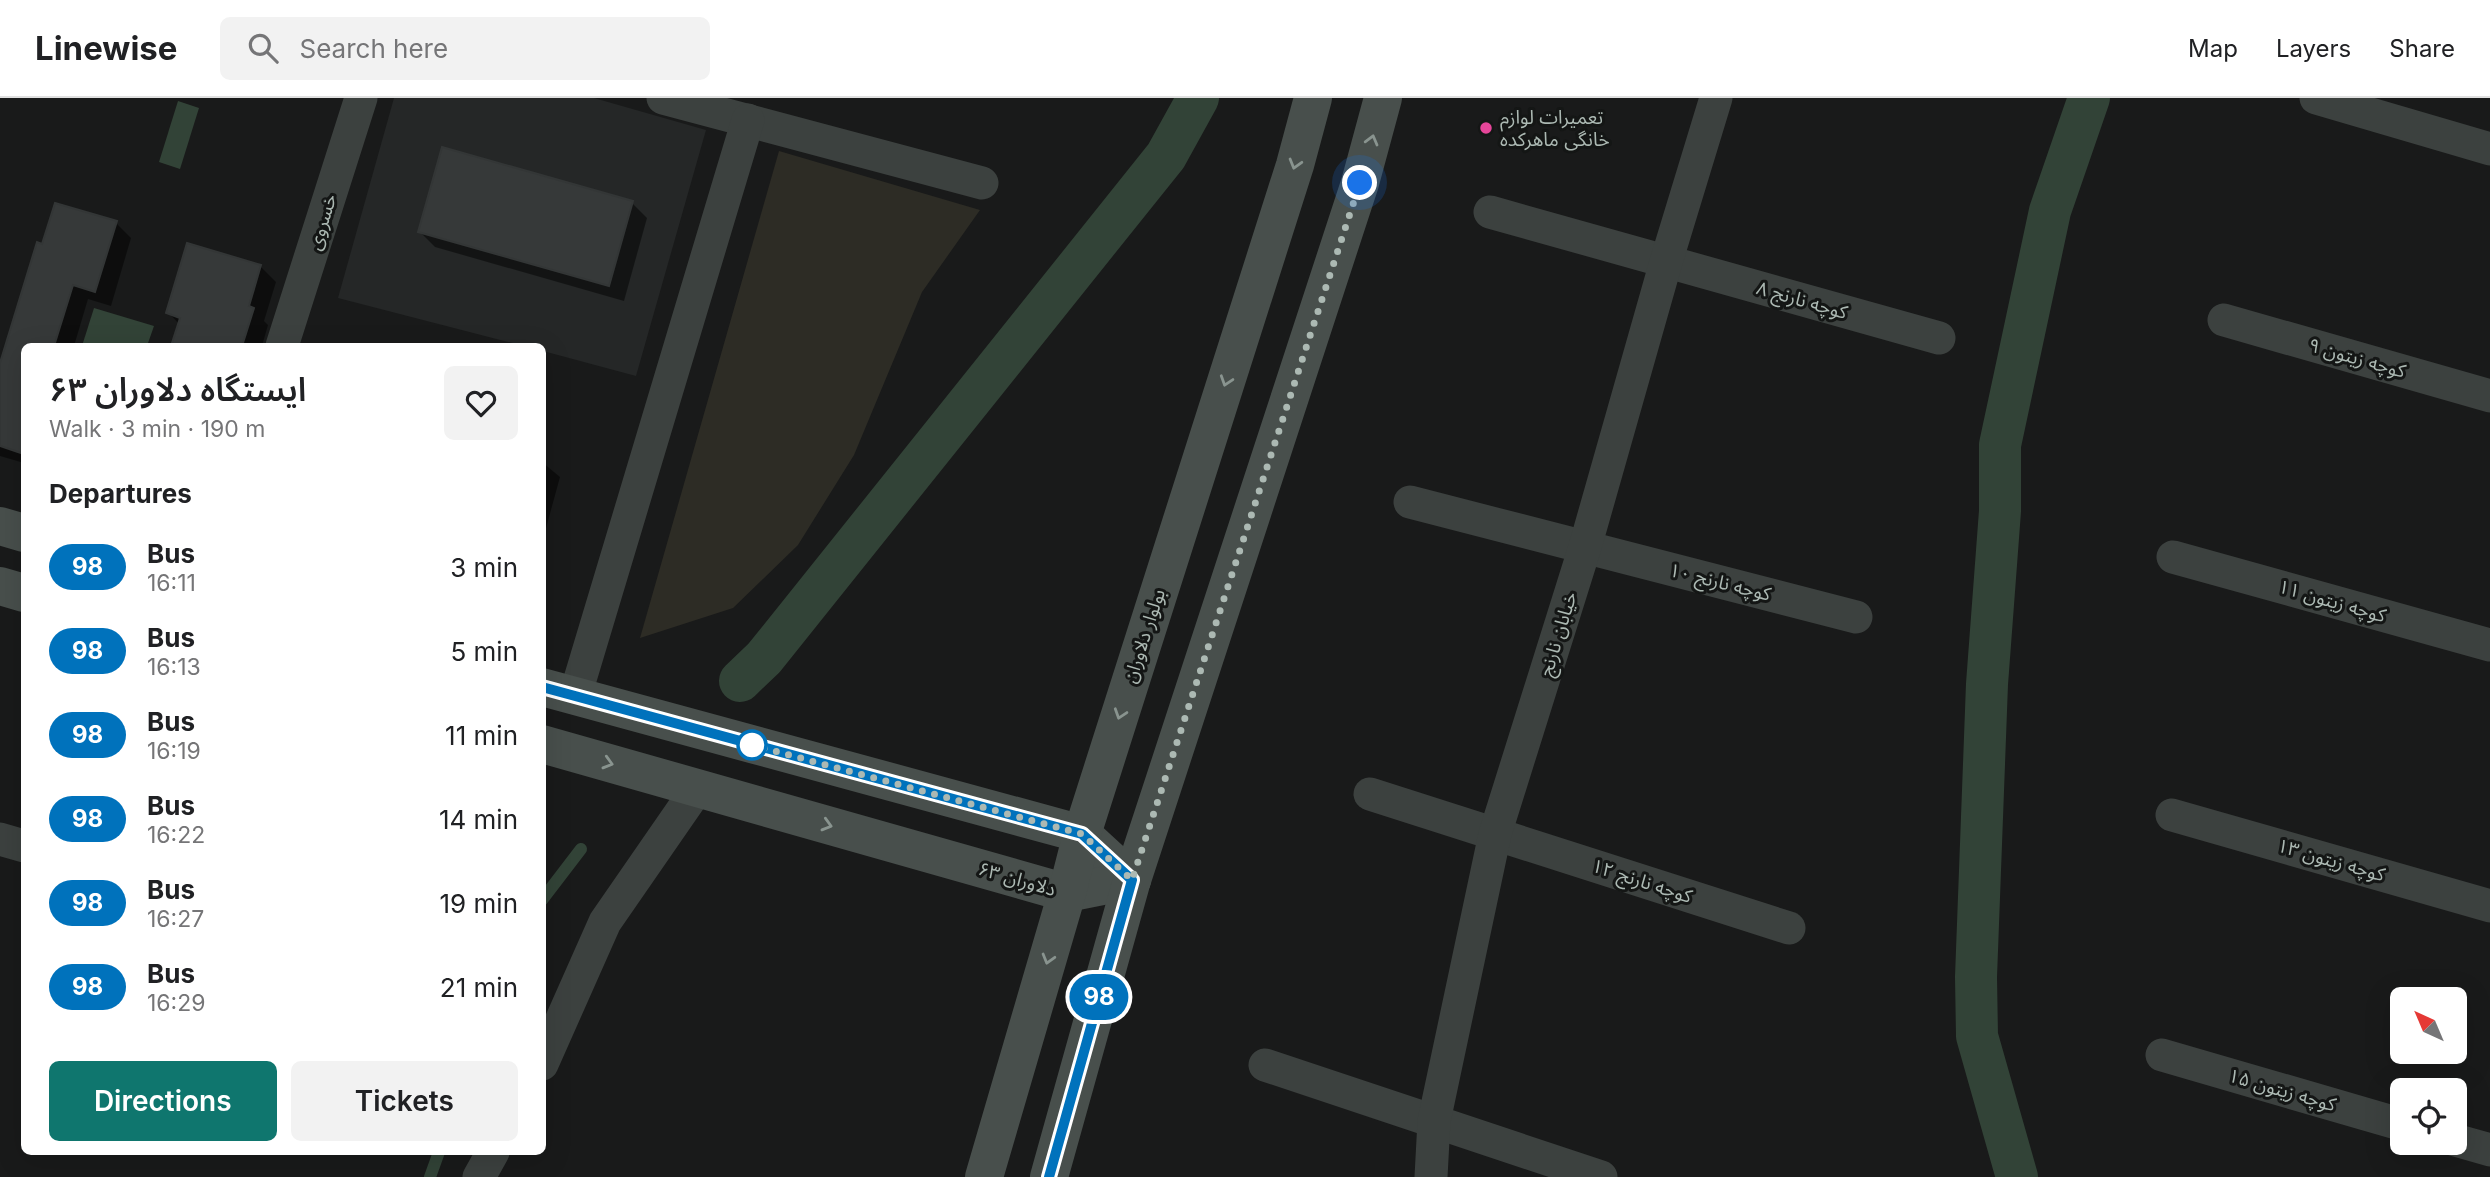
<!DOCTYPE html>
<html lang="en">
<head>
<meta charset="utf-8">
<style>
  :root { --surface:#fff; --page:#f2f2f2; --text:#202124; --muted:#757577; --line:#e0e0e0; --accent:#0f766e }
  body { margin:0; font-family:Inter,"Noto Sans Arabic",sans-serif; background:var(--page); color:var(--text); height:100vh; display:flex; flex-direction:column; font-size:26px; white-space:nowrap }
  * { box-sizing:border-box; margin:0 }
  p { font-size:23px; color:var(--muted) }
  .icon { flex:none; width:38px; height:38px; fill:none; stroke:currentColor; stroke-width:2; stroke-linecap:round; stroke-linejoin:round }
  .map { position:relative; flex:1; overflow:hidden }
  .side { position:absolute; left:21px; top:245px; width:525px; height:812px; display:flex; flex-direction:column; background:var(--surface); border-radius:10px; box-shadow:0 7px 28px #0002 }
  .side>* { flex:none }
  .badge { padding:0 14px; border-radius:23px; font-size:24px; line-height:46px }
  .needle { width:46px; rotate:316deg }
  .buttons { position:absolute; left:2390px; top:889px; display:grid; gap:14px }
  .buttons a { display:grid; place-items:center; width:77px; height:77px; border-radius:10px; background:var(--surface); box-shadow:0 7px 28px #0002; font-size:35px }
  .you { position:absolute; width:35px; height:35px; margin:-18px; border:5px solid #fff; border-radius:50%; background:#1a73e8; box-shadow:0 0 0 10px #1a73e833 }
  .map>.badge { position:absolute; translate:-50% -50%; box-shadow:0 0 0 4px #fff }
  h2 { padding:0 28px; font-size:26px; line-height:63px }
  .round { display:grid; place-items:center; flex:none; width:74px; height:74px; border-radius:10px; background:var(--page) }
  .overview { display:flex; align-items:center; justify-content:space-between; height:119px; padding:0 28px }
  h1 { font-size:33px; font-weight:600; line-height:52px }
  .cta { display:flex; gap:14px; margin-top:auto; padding:14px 28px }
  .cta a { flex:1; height:80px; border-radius:10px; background:var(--accent); color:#fff; font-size:28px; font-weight:600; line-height:80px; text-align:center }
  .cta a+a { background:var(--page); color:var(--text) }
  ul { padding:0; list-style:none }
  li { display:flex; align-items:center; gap:21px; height:84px; padding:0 28px }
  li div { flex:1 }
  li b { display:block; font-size:26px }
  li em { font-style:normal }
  li .badge { min-width:77px; font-weight:700; text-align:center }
  header { display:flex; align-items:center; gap:42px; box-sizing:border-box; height:98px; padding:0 35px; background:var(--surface); border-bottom:2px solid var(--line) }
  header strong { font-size:33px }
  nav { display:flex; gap:38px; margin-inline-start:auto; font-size:24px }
  .search { width:490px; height:63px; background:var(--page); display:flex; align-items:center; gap:18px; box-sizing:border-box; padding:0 24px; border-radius:10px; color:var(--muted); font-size:26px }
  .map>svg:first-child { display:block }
  .built { fill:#252727 }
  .green { fill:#2d2c25 }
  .water { fill:#324337 }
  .shadow { fill:#0007 }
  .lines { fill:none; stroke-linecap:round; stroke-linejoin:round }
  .stream { stroke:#324337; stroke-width:12 }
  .canal { stroke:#324337; stroke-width:42 }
  .building { fill:#363939; stroke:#333636; stroke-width:2 }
  .street { stroke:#3c413f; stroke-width:33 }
  .secondary { stroke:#484f4c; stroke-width:38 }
  .oneway { stroke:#89948f }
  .line-casing { stroke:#fff; stroke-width:16 }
  .line { stroke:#0072bc; stroke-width:10 }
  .walk { stroke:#acb9b3; stroke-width:7; stroke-dasharray:0 12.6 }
  .poi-dot { fill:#e54699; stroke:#141615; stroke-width:2.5 }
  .stop-dot { fill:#fff; stroke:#0072bc; stroke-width:3.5 }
  .labels { text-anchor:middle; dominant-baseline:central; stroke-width:6; stroke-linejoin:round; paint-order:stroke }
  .poi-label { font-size:19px; fill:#acb9b3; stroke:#141615; text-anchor:start }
  .street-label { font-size:19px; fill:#acb9b3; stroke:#141615 }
</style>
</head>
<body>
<header>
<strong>Linewise</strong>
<div class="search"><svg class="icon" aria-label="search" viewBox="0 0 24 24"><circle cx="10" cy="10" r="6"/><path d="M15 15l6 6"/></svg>Search here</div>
<nav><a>Map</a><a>Layers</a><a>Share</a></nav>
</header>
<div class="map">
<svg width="2490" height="1079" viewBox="0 0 2490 1079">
  <rect width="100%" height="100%" fill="#191a1a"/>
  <polygon class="built" points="394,0 594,0 706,32 636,278 543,253 542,248 524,248 338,200"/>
  <polygon class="green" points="779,53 980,112 922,194 854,357 798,447 733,510 640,540"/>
  <g class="water">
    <polygon points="178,3 199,10 180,71 159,64"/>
    <polygon points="94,210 154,228 147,248 82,248"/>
  </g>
  <g class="shadow">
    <polygon points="632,105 647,120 624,203 435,149 420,134"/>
    <polygon points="116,125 131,140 111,208 88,201 74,248 24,248 24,365 0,358 0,270 43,148"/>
    <polygon points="188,147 261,169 276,184 264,223 268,227 262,248 173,248 179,226 168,214"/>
    <polygon points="542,364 560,379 542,445"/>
  </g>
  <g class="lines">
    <g class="stream">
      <polyline points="542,802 581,751"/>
      <polyline points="430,1079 439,1054"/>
    </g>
    <g class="canal">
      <polyline points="740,583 764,560 1166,58 1198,0"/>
      <polyline points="2017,1079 1977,938 1976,879 1987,586 2000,413 2000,347 2050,113 2089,0"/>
    </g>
  </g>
  <g class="building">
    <polygon points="442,49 633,103 609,188 418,134"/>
    <polygon points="55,105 117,123 95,194 73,187 54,248 24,248 24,356 0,348 0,265 37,144 42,146"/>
    <polygon points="187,145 261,167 249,208 254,210 242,248 171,248 180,220 166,215"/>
  </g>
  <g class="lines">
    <g class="street">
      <polyline points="663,0 982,85"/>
      <polyline points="2316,0 2490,51"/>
      <polyline points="1490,114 1939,240"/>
      <polyline points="2224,222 2490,298"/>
      <polyline points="282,248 361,0"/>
      <polyline points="1410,404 1856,519"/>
      <polyline points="2173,459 2490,547"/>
      <polyline points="575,598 748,22"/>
      <polyline points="1370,696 1789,830"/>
      <polyline points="2172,717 2490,808"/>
      <polyline points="0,741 24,748"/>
      <polyline points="2162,957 2403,1027"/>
      <polyline points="542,966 605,824 697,691"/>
      <polyline points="1265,967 1601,1079"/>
      <polyline points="2455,1042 2490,1052"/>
      <polyline points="479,1079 493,1054"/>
      <polyline points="1431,1079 1434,1023 1495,736 1585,449 1666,164 1716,0"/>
    </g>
    <g class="secondary">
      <polyline points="0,428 24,435"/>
      <polyline points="0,488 24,495"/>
      <polyline points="542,589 1082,736 1132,782"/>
      <polyline points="542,646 1067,795 1132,782"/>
      <polyline points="984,1079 1067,795 1082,736 1295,67 1313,0"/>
      <polyline points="1049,1079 1132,782 1360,85 1383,0"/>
    </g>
  </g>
  <defs><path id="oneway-chevron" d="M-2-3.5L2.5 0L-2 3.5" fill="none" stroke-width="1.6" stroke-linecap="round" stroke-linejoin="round" transform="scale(1.75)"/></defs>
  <g class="oneway">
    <use href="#oneway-chevron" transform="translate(1372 42) rotate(-75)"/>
    <use href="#oneway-chevron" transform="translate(1295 66) rotate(106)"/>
    <use href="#oneway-chevron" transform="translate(1226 283) rotate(108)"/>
    <use href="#oneway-chevron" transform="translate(1120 616) rotate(108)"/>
    <use href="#oneway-chevron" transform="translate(608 665) rotate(16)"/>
    <use href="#oneway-chevron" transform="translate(827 727) rotate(16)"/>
    <use href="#oneway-chevron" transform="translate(1048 861) rotate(106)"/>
  </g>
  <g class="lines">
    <defs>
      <polyline id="line" points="542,589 1082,736 1132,782 1049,1079"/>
    </defs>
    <use href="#line" class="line-casing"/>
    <use href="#line" class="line"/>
    <polyline class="walk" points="752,647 1082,736 1132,782 1360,85"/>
  </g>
  <circle class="poi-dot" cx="1486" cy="30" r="7"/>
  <circle class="stop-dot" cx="752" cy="647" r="14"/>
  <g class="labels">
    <g class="poi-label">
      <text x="1500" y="19">تعمیرات لوازم<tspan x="1500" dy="22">خانگی ماهرکده</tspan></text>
    </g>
    <g class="street-label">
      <text transform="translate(322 124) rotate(-73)">خسروی</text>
      <text transform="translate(1802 202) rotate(16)">کوچه نارنج ۸</text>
      <text transform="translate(2357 260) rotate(16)">کوچه زیتون ۹</text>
      <text transform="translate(1720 484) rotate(14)">کوچه نارنج ۱۰</text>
      <text transform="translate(2332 503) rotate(16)">کوچه زیتون ۱۱</text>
      <text transform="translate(1558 536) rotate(-73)">خیابان نارنج</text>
      <text transform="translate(1144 538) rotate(-72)">بولوار دلاوران</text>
      <text transform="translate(2331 762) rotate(16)">کوچه زیتون ۱۳</text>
      <text transform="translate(1017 781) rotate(16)">دلاوران ۶۳</text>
      <text transform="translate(1642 783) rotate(18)">کوچه نارنج ۱۲</text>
      <text transform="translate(2282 992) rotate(16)">کوچه زیتون ۱۵</text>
    </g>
  </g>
</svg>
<div class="buttons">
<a><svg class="needle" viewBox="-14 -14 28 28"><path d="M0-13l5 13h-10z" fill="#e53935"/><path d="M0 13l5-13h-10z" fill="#757577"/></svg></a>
<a><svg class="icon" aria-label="locate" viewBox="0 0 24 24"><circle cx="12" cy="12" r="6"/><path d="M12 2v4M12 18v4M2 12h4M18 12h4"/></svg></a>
</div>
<div class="you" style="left:1360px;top:85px"></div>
<b class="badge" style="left:1099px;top:899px;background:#0072bc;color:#fff">98</b>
<section class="side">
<div class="overview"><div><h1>ایستگاه دلاوران ۶۳</h1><p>Walk · 3 min · 190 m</p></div><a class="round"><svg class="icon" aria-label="heart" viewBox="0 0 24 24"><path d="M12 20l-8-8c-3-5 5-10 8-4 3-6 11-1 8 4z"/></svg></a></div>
<h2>Departures</h2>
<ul>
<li><span class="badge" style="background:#0072bc;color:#fff">98</span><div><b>Bus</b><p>16:11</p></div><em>3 min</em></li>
<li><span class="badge" style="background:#0072bc;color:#fff">98</span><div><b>Bus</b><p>16:13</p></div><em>5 min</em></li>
<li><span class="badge" style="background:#0072bc;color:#fff">98</span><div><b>Bus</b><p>16:19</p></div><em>11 min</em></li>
<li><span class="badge" style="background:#0072bc;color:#fff">98</span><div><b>Bus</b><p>16:22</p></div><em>14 min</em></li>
<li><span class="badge" style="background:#0072bc;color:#fff">98</span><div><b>Bus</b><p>16:27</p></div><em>19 min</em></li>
<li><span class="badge" style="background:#0072bc;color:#fff">98</span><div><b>Bus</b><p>16:29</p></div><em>21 min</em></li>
</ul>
<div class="cta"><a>Directions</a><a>Tickets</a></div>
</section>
</div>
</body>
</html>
